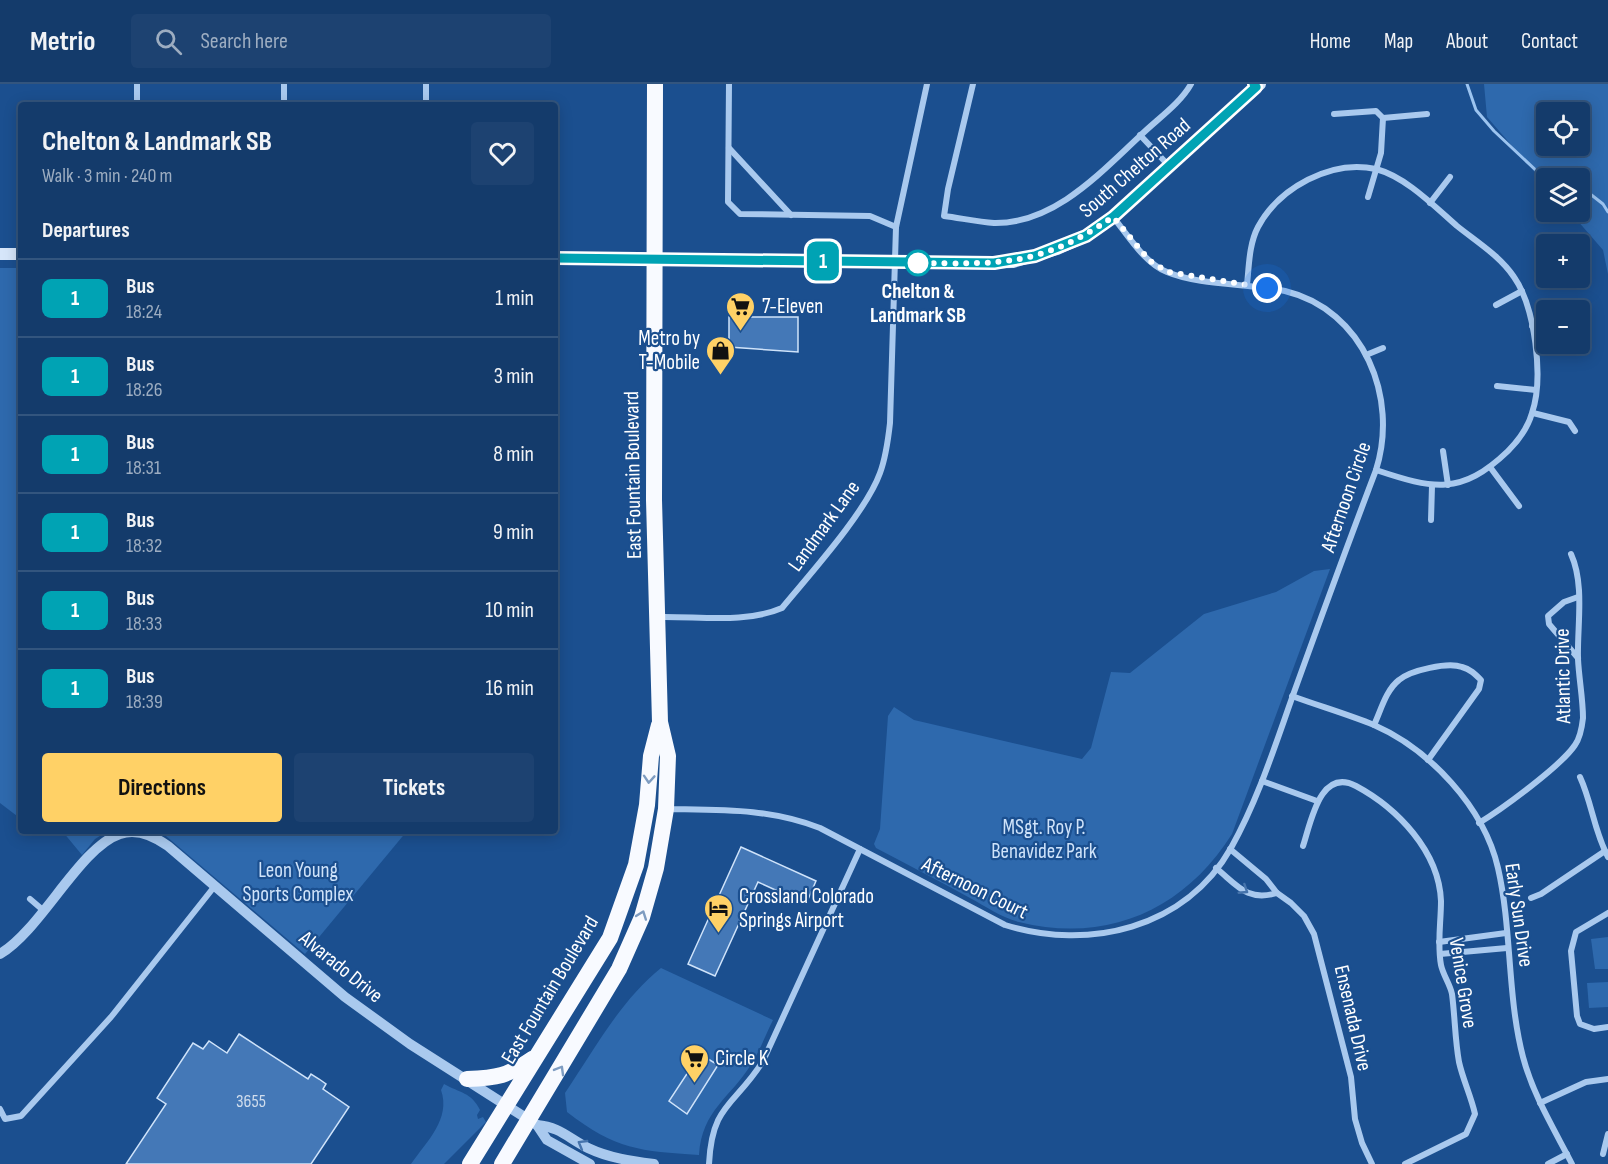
<!DOCTYPE html>
<html lang="en">
<head>
<meta charset="utf-8">
<style>
  :root { --surface:#143b6b; --page:#1d4271; --text:#f1f3f6; --muted:#9dadc1; --line:#33557e; --accent:#ffd166 }
  body { margin:0; font-family:"Sofia Sans Condensed",sans-serif; background:var(--page); color:var(--text); height:100vh; display:flex; flex-direction:column; font-size:22px; white-space:nowrap }
  * { box-sizing:border-box; margin:0 }
  p { font-size:20px; color:var(--muted) }
  .icon { flex:none; width:33px; height:33px; fill:none; stroke:currentColor; stroke-width:2; stroke-linecap:round; stroke-linejoin:round }
  .map { position:relative; flex:1; overflow:hidden }
  .drawer { position:absolute; left:18px; top:18px; width:540px; height:732px; display:flex; flex-direction:column; background:var(--surface); border-radius:6px; box-shadow:0 3px 15px #0003,0 0 0 2px var(--line) }
  .drawer>* { flex:none }
  .badge { padding:0 12px; border-radius:9px; font-size:21px; line-height:39px }
  .controls { position:absolute; left:1536px; top:18px; display:grid; gap:12px }
  .controls a { display:grid; place-items:center; width:54px; height:54px; border-radius:6px; background:var(--surface); box-shadow:0 3px 15px #0003,0 0 0 2px var(--line); font-size:30px }
  .you { position:absolute; width:30px; height:30px; margin:-15px; border:4px solid #fff; border-radius:50%; background:#1a73e8; box-shadow:0 0 0 9px #1a73e833 }
  .map>.badge { position:absolute; translate:-50% -50%; box-shadow:0 0 0 3px #fff }
  h2 { padding:0 24px; font-size:22px; line-height:54px }
  .round { display:grid; place-items:center; flex:none; width:63px; height:63px; border-radius:6px; background:var(--page) }
  .head { display:flex; align-items:center; justify-content:space-between; height:102px; padding:0 24px }
  h1 { font-size:28px; font-weight:700; line-height:45px }
  .button { display:flex; gap:12px; margin-top:auto; padding:12px 24px }
  .button a { flex:1; height:69px; border-radius:6px; background:var(--accent); color:#111; font-size:24px; font-weight:700; line-height:69px; text-align:center }
  .button a+a { background:var(--page); color:var(--text) }
  ul { padding:0; list-style:none }
  li { display:flex; align-items:center; gap:18px; height:78px; padding:0 24px; border-top:2px solid var(--line) }
  li div { flex:1 }
  li b { display:block; font-size:22px }
  li em { font-style:normal }
  li .badge { min-width:66px; font-weight:700; text-align:center }
  header { display:flex; align-items:center; gap:36px; box-sizing:border-box; height:84px; padding:0 30px; background:var(--surface); border-bottom:2px solid var(--line) }
  header strong { font-size:28px }
  nav { display:flex; gap:33px; margin-inline-start:auto; font-size:21px }
  .search { width:420px; height:54px; background:var(--page); display:flex; align-items:center; gap:15px; box-sizing:border-box; padding:0 21px; border-radius:6px; color:var(--muted); font-size:22px }
  .map>svg:first-child { display:block }
  .green { fill:#2e69ad; fill-rule:evenodd }
  .lines { fill:none; stroke-linecap:round; stroke-linejoin:round }
  .stream { stroke:#9cc4f0; stroke-width:3 }
  .building { fill:#4478b7; stroke:#cfe3fa; stroke-width:1.5 }
  .minor { stroke:#a9c9ee; stroke-width:6 }
  .tertiary { stroke:#a9c9ee; stroke-width:10 }
  .secondary { stroke:#d6e6fa; stroke-width:12 }
  .trunk { stroke:#f8faff; stroke-width:16 }
  .oneway { stroke:#7e9cc1 }
  .oneway2 { stroke:#4674ac }
  .line-casing { stroke:#fff; stroke-width:14 }
  .line { stroke:#00a3b4; stroke-width:9 }
  .walk { stroke:#fff; stroke-width:6; stroke-dasharray:0 10.8 }
  .stop-dot { fill:#fff; stroke:#00a3b4; stroke-width:3 }
  .labels { text-anchor:middle; dominant-baseline:central; stroke-width:4.5; stroke-linejoin:round; paint-order:stroke }
  .number-label { font-size:18px; fill:#d0dded }
  .street-label { font-size:21px; fill:#fff; stroke:#1b4f8f }
  .stop-label { font-size:21px; font-weight:bold; fill:#fff; stroke:#1b4f8f }
  .poi-label { font-size:21px; fill:#fff; stroke:#1b4f8f; text-anchor:start }
  .park-label { font-size:21px; fill:#cfe3fa; stroke:#1b4f8f }
</style>
</head>
<body>
<header>
<strong>Metrio</strong>
<div class="search"><svg class="icon" aria-label="search" viewBox="0 0 24 24"><circle cx="10" cy="10" r="6"/><path d="M15 15l6 6"/></svg>Search here</div>
<nav><a>Home</a><a>Map</a><a>About</a><a>Contact</a></nav>
</header>
<div class="map">
<svg width="1608" height="1080" viewBox="0 0 1608 1080">
  <rect width="100%" height="100%" fill="#1b4f8f"/>
  <g class="green">
    <path d="M1484 0H1608V190L1603 166 1570 128H1580V94H1546V101L1487 33ZM1546 28H1580V62H1546Z"/>
    <polygon points="0,184 21,184 21,735 0,719"/>
    <path d="M1330 485 1232 750C1184 826 1107 860 1019 838 1002 834 985 822 970 814 939 797 907 780 876 764L874 760 880 745 888 632 894 623 914 636 1082 675 1091 664 1111 588 1130 589 1204 530 1276 508 1314 487Z"/>
    <polygon points="59,747 108,747 95,755 82,771 63,748"/>
    <polygon points="160,747 407,747 305,870"/>
    <polygon points="1608,853 1608,885 1595,885 1591,855"/>
    <path d="M661 884 773 936C766 950 760 966 752 979 731 1014 702 1025 699 1071 640 1067 616 1066 567 1028L565 1009C594 966 620 917 661 884Z"/>
    <polygon points="1608,898 1608,923 1589,924 1587,899"/>
    <path d="M444 1000C460 1009 471 1008 480 1026L477 1031 478 1035 483 1033 486 1038 444 1080H411C427 1057 451 1035 441 1006Z"/>
  </g>
  <g class="lines">
    <g class="stream">
      <polyline points="1467,0 1476,26 1494,47 1541,91 1565,94"/>
      <polyline points="1580,102 1603,120 1608,128"/>
    </g>
  </g>
  <g class="building">
    <polygon points="729,233 798,233 798,268 729,263"/>
    <polygon points="741,763 816,797 806,820 758,798 715,892 688,880"/>
    <polygon points="239,950 308,995 311,990 319,995 326,1000 323,1005 349,1023 311,1080 126,1080 166,1020 157,1014 193,959 203,965 209,957 227,969"/>
    <polygon points="700,970 718,981 687,1030 669,1017"/>
  </g>
  <g class="lines">
    <g class="minor">
      <polyline points="729,0 728,118 740,130 870,132 896,143"/>
      <path d="M973 0 948 105 944 132C960 134 978 138 994 139 1054 140 1100 89 1140 52 1156 36 1180 20 1191 0"/>
      <polyline points="137,21 137,0"/>
      <polyline points="284,21 284,0"/>
      <polyline points="426,21 426,0"/>
      <polyline points="1334,30 1376,27 1383,34 1381,69 1368,113"/>
      <polyline points="1383,34 1427,30"/>
      <polyline points="1140,51 1169,82"/>
      <polyline points="729,64 791,131"/>
      <polyline points="1430,119 1450,93"/>
      <path d="M1247 201C1249 182 1249 160 1258 143 1279 104 1331 75 1376 85 1406 93 1434 122 1457 142 1477 158 1500 172 1514 193 1535 223 1544 294 1532 329 1528 343 1518 357 1508 367 1461 412 1433 405 1376 386"/>
      <polyline points="1496,221 1522,207"/>
      <polyline points="1532,242 1546,241"/>
      <polyline points="1366,271 1383,264"/>
      <polyline points="1497,302 1536,306"/>
      <polyline points="1533,329 1569,338 1575,347"/>
      <polyline points="1443,367 1448,401"/>
      <polyline points="1490,383 1519,422"/>
      <polyline points="1431,436 1432,402"/>
      <path d="M658 533C699 532 745 540 782 524 810 490 866 428 880 389 886 373 888 357 890 339L896 143 927 0"/>
      <polyline points="1578,574 1549,540 1548,532 1564,518 1578,513"/>
      <path d="M1292 612C1319 622 1347 630 1374 641 1429 665 1484 723 1498 784 1512 845 1507 912 1523 973 1533 1011 1554 1045 1572 1080"/>
      <path d="M1374 641C1381 626 1386 606 1399 596 1411 586 1448 578 1462 583 1470 585 1475 590 1481 596L1479 605 1428 676"/>
      <path d="M1580 693C1592 719 1594 747 1608 773"/>
      <polyline points="1262,697 1317,717"/>
      <path d="M666 725C721 726 768 724 820 744L1005 841C1088 867 1185 845 1231 764 1260 712 1277 655 1297 600 1323 528 1349 457 1376 386 1399 314 1364 226 1285 207 1248 199 1201 202 1167 188 1144 179 1128 151 1113 133"/>
      <path d="M1479 739C1502 725 1561 682 1575 661 1580 654 1582 643 1583 634 1583 615 1579 595 1578 575 1577 542 1585 501 1571 470"/>
      <path d="M1303 762C1311 738 1320 683 1356 702 1397 724 1439 767 1441 817 1441 839 1437 859 1441 881 1443 891 1450 900 1452 910 1455 933 1455 956 1459 978 1463 996 1471 1012 1475 1030L1466 1050 1405 1080"/>
      <polyline points="1230,765 1266,795 1277,809 1291,819 1304,832 1314,850 1351,993 1355,1035 1362,1059 1372,1080"/>
      <path d="M1216 784C1237 801 1247 818 1277 809"/>
      <polyline points="1531,814 1541,810 1605,767"/>
      <polyline points="30,815 44,827"/>
      <polyline points="1608,829 1576,848 1571,867 1577,932 1580,940 1594,945 1608,943"/>
      <polyline points="1439,858 1506,849"/>
      <polyline points="1440,870 1507,864"/>
      <polyline points="1540,1019 1586,998 1608,995"/>
      <polyline points="0,1025 5,1035 21,1032 111,933 214,803"/>
      <polyline points="1603,1070 1608,1050"/>
      <path d="M709 1080C712 1019 735 1022 763 977L860 765"/>
      <polyline points="1548,1080 1567,1070"/>
    </g>
    <g class="tertiary">
      <path d="M0 870C41 846 80 763 120 750 137 744 154 752 168 762L345 913 410 960 537 1041 547 1056 590 1080"/>
      <path d="M537 1041C560 1043 568 1054 588 1064 609 1074 631 1077 654 1080"/>
    </g>
    <g class="secondary">
      <polyline points="0,170 21,170"/>
      <polyline points="555,174 960,179 1013,178 1057,165 1086,152 1113,133 1260,0"/>
    </g>
    <g class="trunk">
      <path d="M467 995C498 994 507 992 532 975"/>
      <polyline points="470,1080 610,854 636,781 647,721 651,672 659,641"/>
      <polyline points="502,1080 619,885 642,833 656,784 666,725 668,672 660,638 654,416 655,0"/>
    </g>
  </g>
  <defs><path id="oneway-chevron" d="M-2-3.5L2.5 0L-2 3.5" fill="none" stroke-width="1.6" stroke-linecap="round" stroke-linejoin="round" transform="scale(1.5)"/></defs>
  <g class="oneway">
    <use href="#oneway-chevron" transform="translate(649 695) rotate(94)"/>
    <use href="#oneway-chevron" transform="translate(642 831) rotate(-70)"/>
    <use href="#oneway-chevron" transform="translate(560 986) rotate(-60)"/>
  </g>
  <g class="oneway2">
    <use href="#oneway-chevron" transform="translate(1244 806) rotate(33)"/>
    <use href="#oneway-chevron" transform="translate(582 1060) rotate(-150)"/>
  </g>
  <g class="lines">
    <defs>
      <polyline id="line" points="555,174 994,179 1035,172 1086,152 1113,133 1256,3 1254,0"/>
    </defs>
    <use href="#line" class="line-casing"/>
    <use href="#line" class="line"/>
    <path class="walk" d="M918 179H915C1000 180 1040 183 1113 133L1150 177 1168 188 1267 204"/>
  </g>
  <defs>
    <symbol id="supermarket-pin" viewBox="-11 -11 22 30"><path d="M0 17L-7.5 6A9.5 9.5 0 1 1 7.5 6Z" fill="#ffd166" stroke="#1b4f8f"/><path d="M-6-5.5h2.5l.6 2H6L4.5 2H-2.5L-4.4-4H-6ZM-1.5 3.2a1.3 1.3 0 1 0 .1 0ZM3 3.2a1.3 1.3 0 1 0 .1 0Z" fill="#111"/></symbol>
    <symbol id="shop-pin" viewBox="-11 -11 22 30"><path d="M0 17L-7.5 6A9.5 9.5 0 1 1 7.5 6Z" fill="#ffd166" stroke="#1b4f8f"/><path d="M-5-2.5h2.3a2.7 3.5 0 0 1 5.4 0H5L5.5 6h-11ZM-1.5-2.5h3a1.5 2.3 0 0 0-3 0Z" fill="#111"/></symbol>
    <symbol id="hotel-pin" viewBox="-11 -11 22 30"><path d="M0 17L-7.5 6A9.5 9.5 0 1 1 7.5 6Z" fill="#ffd166" stroke="#1b4f8f"/><path d="M-6-4.5h1.5V1H6V5H4.5V3h-9V5H-6ZM-4 0a1.8 1.8 0 1 1 3.6 0ZM.5 0V-2.5h3Q6-2.5 6 0Z" fill="#111"/></symbol>
  </defs>
  <g fill-rule="evenodd">
    <use href="#supermarket-pin" x="724" y="206" width="33" height="45"/>
    <use href="#shop-pin" x="704" y="250" width="33" height="45"/>
    <use href="#hotel-pin" x="702" y="808" width="33" height="45"/>
    <use href="#supermarket-pin" x="678" y="958" width="33" height="45"/>
  </g>
  <circle class="stop-dot" cx="918" cy="179" r="12"/>
  <g class="labels">
    <g class="number-label">
      <text x="251" y="1017">3655</text>
    </g>
    <g class="street-label">
      <text transform="translate(1135 84) rotate(-41)">South Chelton Road</text>
      <text transform="translate(633 391) rotate(-91)">East Fountain Boulevard</text>
      <text transform="translate(1346 413) rotate(-71)">Afternoon Circle</text>
      <text transform="translate(824 442) rotate(-54)">Landmark Lane</text>
      <text transform="translate(1563 592) rotate(-91)">Atlantic Drive</text>
      <text transform="translate(975 804) rotate(26)">Afternoon Court</text>
      <text transform="translate(1519 831) rotate(82)">Early Sun Drive</text>
      <text transform="translate(341 883) rotate(39)">Alvarado Drive</text>
      <text transform="translate(1463 899) rotate(81)">Venice Grove</text>
      <text transform="translate(550 906) rotate(-59)">East Fountain Boulevard</text>
      <text transform="translate(1353 934) rotate(77)">Ensenada Drive</text>
    </g>
    <g class="stop-label">
      <text x="918" y="207">Chelton &amp;<tspan x="918" dy="24">Landmark SB</tspan></text>
    </g>
    <g class="poi-label">
      <text x="762" y="222">7-Eleven</text>
      <text x="700" y="254" text-anchor="end">Metro by<tspan x="700" dy="24">T-Mobile</tspan></text>
      <text x="739" y="812">Crossland Colorado<tspan x="739" dy="24">Springs Airport</tspan></text>
      <text x="715" y="974">Circle K</text>
    </g>
    <g class="park-label">
      <text x="1044" y="743">MSgt. Roy P.<tspan x="1044" dy="24">Benavidez Park</tspan></text>
      <text x="298" y="786">Leon Young<tspan x="298" dy="24">Sports Complex</tspan></text>
    </g>
  </g>
</svg>
<div class="controls">
<a><svg class="icon" aria-label="locate" viewBox="0 0 24 24"><circle cx="12" cy="12" r="6"/><path d="M12 2v4M12 18v4M2 12h4M18 12h4"/></svg></a>
<a><svg class="icon" aria-label="layers" viewBox="0 0 24 24"><path d="M12 4l9 5-9 5-9-5zM3 14l9 5 9-5"/></svg></a>
<a>+</a>
<a>−</a>
</div>
<div class="you" style="left:1267px;top:204px"></div>
<b class="badge" style="left:823px;top:177px;background:#00a3b4;color:#fff">1</b>
<section class="drawer">
<div class="head"><div><h1>Chelton &amp; Landmark SB</h1><p>Walk · 3 min · 240 m</p></div><a class="round"><svg class="icon" aria-label="heart" viewBox="0 0 24 24"><path d="M12 20l-8-8c-3-5 5-10 8-4 3-6 11-1 8 4z"/></svg></a></div>
<h2>Departures</h2>
<ul>
<li><span class="badge" style="background:#00a3b4;color:#fff">1</span><div><b>Bus</b><p>18:24</p></div><em>1 min</em></li>
<li><span class="badge" style="background:#00a3b4;color:#fff">1</span><div><b>Bus</b><p>18:26</p></div><em>3 min</em></li>
<li><span class="badge" style="background:#00a3b4;color:#fff">1</span><div><b>Bus</b><p>18:31</p></div><em>8 min</em></li>
<li><span class="badge" style="background:#00a3b4;color:#fff">1</span><div><b>Bus</b><p>18:32</p></div><em>9 min</em></li>
<li><span class="badge" style="background:#00a3b4;color:#fff">1</span><div><b>Bus</b><p>18:33</p></div><em>10 min</em></li>
<li><span class="badge" style="background:#00a3b4;color:#fff">1</span><div><b>Bus</b><p>18:39</p></div><em>16 min</em></li>
</ul>
<div class="button"><a>Directions</a><a>Tickets</a></div>
</section>
</div>
</body>
</html>
